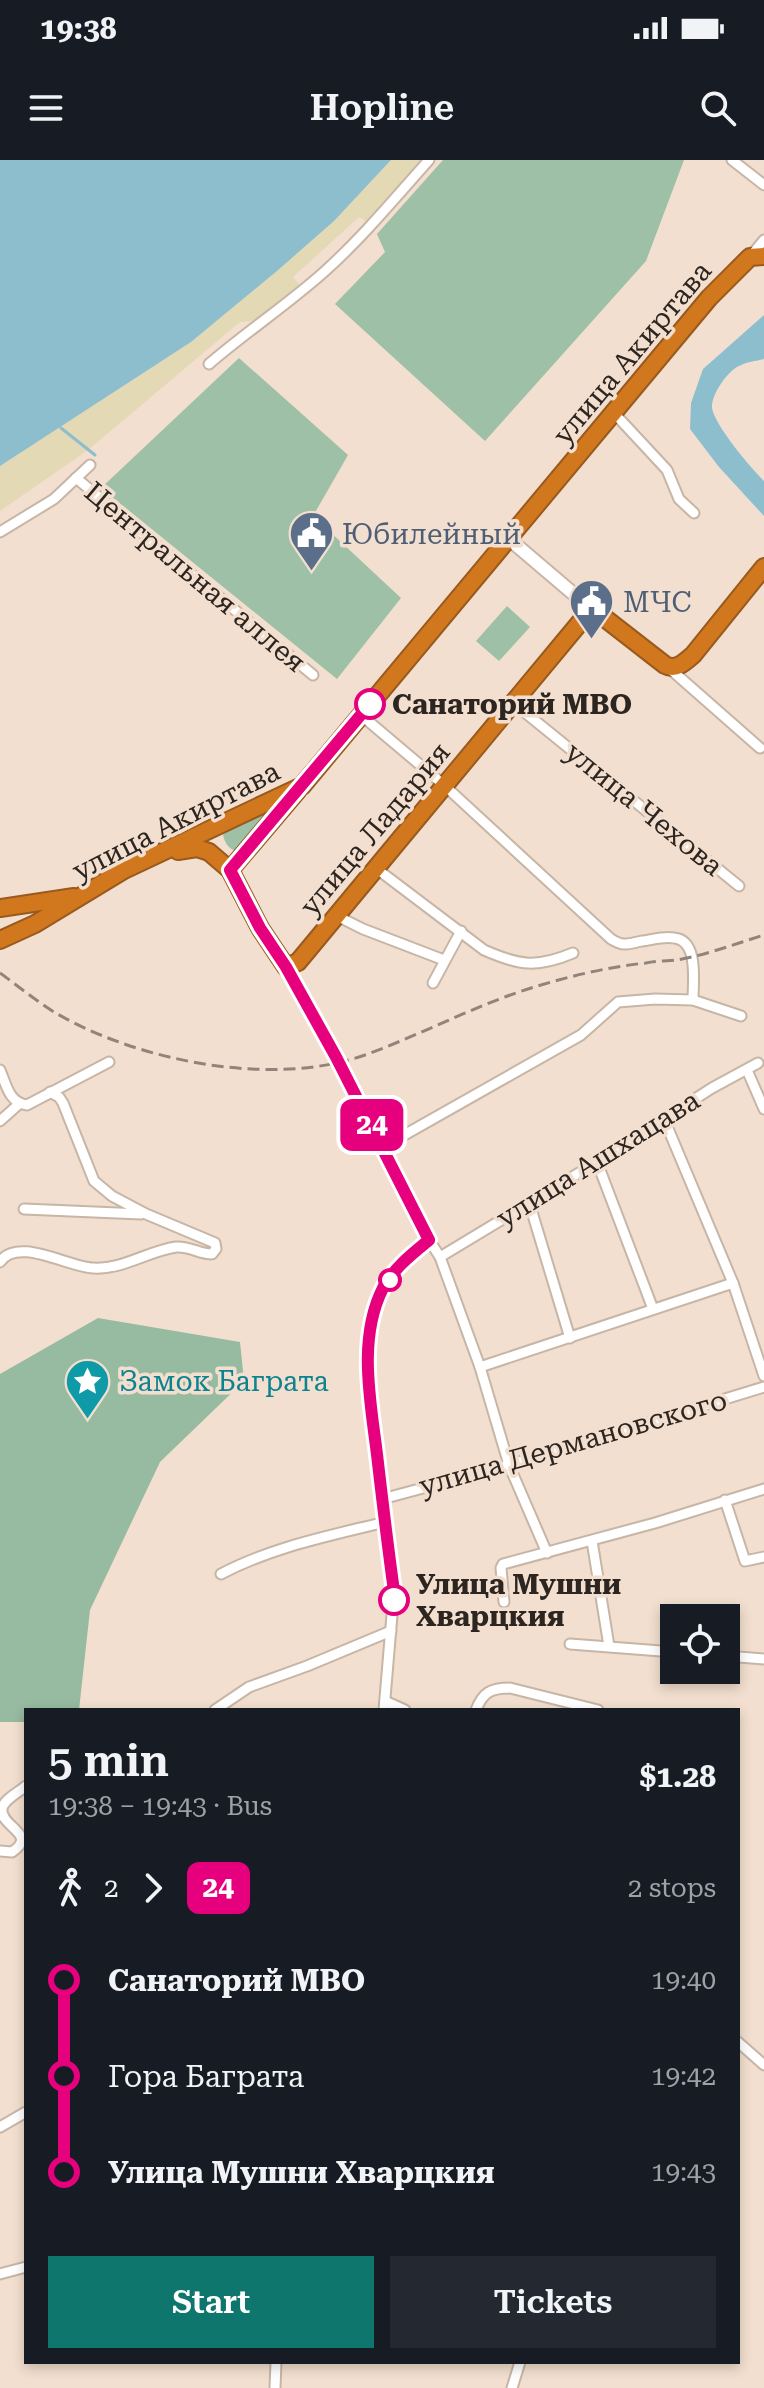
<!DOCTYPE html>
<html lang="en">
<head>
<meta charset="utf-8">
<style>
  :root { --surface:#171b24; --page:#242831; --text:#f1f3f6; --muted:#9ea1a6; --accent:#0f766e }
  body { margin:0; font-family:"Roboto Serif",serif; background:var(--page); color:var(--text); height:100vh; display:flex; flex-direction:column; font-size:30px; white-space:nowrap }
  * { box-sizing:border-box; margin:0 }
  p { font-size:26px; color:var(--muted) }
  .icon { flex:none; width:44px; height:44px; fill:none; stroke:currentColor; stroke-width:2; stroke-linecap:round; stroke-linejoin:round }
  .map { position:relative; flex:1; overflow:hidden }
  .panel { position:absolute; left:24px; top:1548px; width:716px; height:656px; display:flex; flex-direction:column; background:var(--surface); border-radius:0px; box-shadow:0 4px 12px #0003 }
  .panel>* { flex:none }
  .badge { padding:0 16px; border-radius:12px; font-size:28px; line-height:52px }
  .controls { position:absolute; left:660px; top:1444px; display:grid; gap:16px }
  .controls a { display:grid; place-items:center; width:80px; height:80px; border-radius:0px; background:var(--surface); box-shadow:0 4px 12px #0003; font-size:40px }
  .map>.badge { position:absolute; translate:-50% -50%; box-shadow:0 0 0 4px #fff }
  .legs { display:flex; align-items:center; gap:12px; height:88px; padding:0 24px; font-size:26px }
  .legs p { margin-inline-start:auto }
  .overview { display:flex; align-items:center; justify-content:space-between; height:136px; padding:0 24px }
  h1 { font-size:44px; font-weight:600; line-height:60px }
  .cta { display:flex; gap:16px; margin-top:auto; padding:16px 24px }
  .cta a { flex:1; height:92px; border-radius:0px; background:var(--accent); color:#fff; font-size:32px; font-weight:600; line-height:92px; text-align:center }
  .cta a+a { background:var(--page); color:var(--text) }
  ul { padding:0 24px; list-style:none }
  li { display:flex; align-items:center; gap:28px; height:96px; font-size:30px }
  li i { display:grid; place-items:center; width:12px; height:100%; margin:0 10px; background:currentColor }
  li i::after { content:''; width:20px; height:20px; margin:-10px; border:6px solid; border-radius:50%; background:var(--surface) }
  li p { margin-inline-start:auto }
  li:first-child i { background:linear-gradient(#0000 50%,currentColor 0) }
  li:last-child i { background:linear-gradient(currentColor 50%,#0000 0) }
  .status { display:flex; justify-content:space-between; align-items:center; height:56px; padding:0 40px; background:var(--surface); direction:ltr }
  .status svg { height:22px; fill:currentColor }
  header { display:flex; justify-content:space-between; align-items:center; height:104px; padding:0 24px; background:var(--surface); font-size:36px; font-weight:600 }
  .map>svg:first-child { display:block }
  .green { fill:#9dc0a6 }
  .forest { fill:#96bba0 }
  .sand { fill:#e3d9b4 }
  .water { fill:#8cbecd }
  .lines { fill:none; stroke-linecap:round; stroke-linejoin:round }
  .stream { stroke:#8cbecd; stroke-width:3 }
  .street-casing { stroke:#c7b5a6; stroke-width:13 }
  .secondary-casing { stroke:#c7b5a6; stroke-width:16 }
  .highway-casing { stroke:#985a1e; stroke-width:20 }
  .street { stroke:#fff; stroke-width:9 }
  .secondary { stroke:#fff; stroke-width:12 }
  .highway { stroke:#d1771d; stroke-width:16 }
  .rail { stroke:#92847a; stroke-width:3; stroke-dasharray:12 6; stroke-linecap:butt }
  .line-1-casing { stroke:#fff; stroke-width:18 }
  .line-1 { stroke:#e6007e; stroke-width:12 }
  .stop-1-dot { fill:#fff; stroke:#e6007e; stroke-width:4 }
  .labels { text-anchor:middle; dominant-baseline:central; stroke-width:7; stroke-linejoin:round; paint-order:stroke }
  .street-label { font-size:28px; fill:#2d2520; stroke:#f2dfcf }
  .service-label { font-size:28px; fill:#4e5e75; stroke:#f2dfcf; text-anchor:start }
  .stop-label { font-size:28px; font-weight:bold; fill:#2d2520; stroke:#f2dfcf; text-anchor:start }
  .culture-label { font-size:28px; fill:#0d838f; stroke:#f2dfcf; text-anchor:start }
</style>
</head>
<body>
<div class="status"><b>19:38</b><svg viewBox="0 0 49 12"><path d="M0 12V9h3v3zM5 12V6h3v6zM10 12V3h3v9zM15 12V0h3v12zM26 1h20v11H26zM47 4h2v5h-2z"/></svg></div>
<header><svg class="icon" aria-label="menu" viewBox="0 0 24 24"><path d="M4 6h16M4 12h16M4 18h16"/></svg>Hopline<svg class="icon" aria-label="search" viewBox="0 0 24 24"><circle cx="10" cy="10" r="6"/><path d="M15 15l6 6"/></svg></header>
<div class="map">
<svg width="764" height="2228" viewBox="0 0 764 2228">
  <rect width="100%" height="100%" fill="#f2dfcf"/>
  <g class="green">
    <polygon points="443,0 684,0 646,101 485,281 335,144 385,92 377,74"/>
    <polygon points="239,198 348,295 313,356 401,438 337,519 101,328"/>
    <polygon points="507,446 530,467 499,501 476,481"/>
    <path d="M283 642 239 691C230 691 225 684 223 675L226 671Z"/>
  </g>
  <polygon class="forest" points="98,1158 240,1182 244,1221 160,1302 90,1450 79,1550 26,1550 26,1562 0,1562 0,1214"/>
  <polygon class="sand" points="391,0 429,0 400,32 367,62 359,57 293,117 300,126 254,161 240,162 88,290 0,351 0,306 191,182 277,111 334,61"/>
  <g class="water">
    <polygon points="0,0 391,0 334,61 277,111 191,182 0,306"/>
    <path d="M764 155V199C756 201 746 202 739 206 728 211 711 234 712 248 715 266 751 308 764 321V356L719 307 690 269 691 243 703 209Z"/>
  </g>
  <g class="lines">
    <polyline class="stream" points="61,268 95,295"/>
    <defs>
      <g id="street">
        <polyline points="732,0 764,25"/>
        <polyline points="750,97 764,80"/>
        <path d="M209 204C246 172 287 145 324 112 362 78 395 38 429 0"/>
        <polyline points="614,253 667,310 679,339 694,353"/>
        <polyline points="76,318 313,515"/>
        <polyline points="0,372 54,339 90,305"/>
        <polyline points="669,508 760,588"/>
        <polyline points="512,542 739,726"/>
        <path d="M361 555 445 626 611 779C624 787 627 784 642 781 651 780 664 776 674 778 699 780 693 822 693 840"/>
        <path d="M377 709 484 790C520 806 537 808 573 793"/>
        <polyline points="337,756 363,769 444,800"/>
        <polyline points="286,807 336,897 429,1080 440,1097 480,1207 509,1305 547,1393"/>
        <polyline points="433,823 461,771"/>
        <path d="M0 910C6 924 9 943 27 945L109 902"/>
        <polyline points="747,910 764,949"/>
        <polyline points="664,959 733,1123 764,1216"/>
        <polyline points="0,961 19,944"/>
        <polyline points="383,987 581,875 618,842 655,839 693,840 741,856"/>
        <polyline points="597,1002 653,1149"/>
        <polyline points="529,1042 570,1178"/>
        <polyline points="24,1049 141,1054"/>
        <polyline points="440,1097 597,1002 712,928 758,903"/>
        <path d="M0 1102C17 1076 68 1107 93 1108 122 1110 148 1091 176 1087 190 1086 199 1094 212 1094L216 1089 215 1083 146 1054 112 1036 94 1021 63 943 59 937 50 932"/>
        <polyline points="480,1207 733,1123"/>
        <polyline points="382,1339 509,1305 764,1227"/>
        <polyline points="725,1340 745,1401 764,1397"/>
        <polyline points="592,1381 609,1486"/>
        <path d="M221 1414C272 1387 329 1376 385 1362"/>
        <polyline points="504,1442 501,1408 503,1404 655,1363 764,1329"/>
        <polyline points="570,1484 674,1492"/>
        <polyline points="726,1496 764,1499"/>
        <polyline points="385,1541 405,1550"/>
        <polyline points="215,1550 249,1527 307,1506 391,1471"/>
        <polyline points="384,1550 394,1431 369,1228 369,1192 373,1161 383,1129 401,1103 429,1080"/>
        <path d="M476 1550C483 1532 491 1528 510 1528L598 1550"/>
        <path d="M0 1691 12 1692C39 1674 0 1667 2 1649 3 1640 19 1632 26 1626"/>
        <polyline points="738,1882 764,1905"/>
        <polyline points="0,1967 26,1952"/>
        <polyline points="0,2114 26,2107"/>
        <polyline points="275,2228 276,2202"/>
        <polyline points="512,2228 520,2202"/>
      </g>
      <polyline id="secondary" points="508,378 596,453"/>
      <g id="highway">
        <path d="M178 691 197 688 209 692 230 710 260 768 286 807 298 802 582 460 596 453 602 456 665 505C676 511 685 502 693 495L764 407"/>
        <polyline points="230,710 298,630"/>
        <polyline points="0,748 74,737"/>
        <polyline points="0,780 35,764 124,710 302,626 709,138 750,97 764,96"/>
      </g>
    </defs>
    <use href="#street" class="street-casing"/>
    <use href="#secondary" class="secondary-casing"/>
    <use href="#highway" class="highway-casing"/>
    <use href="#street" class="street"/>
    <use href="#secondary" class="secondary"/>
    <use href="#highway" class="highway"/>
    <path class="rail" d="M0 813C18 826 35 840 54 852 137 901 272 928 365 895 420 875 472 847 528 829 566 817 607 807 646 803 656 801 667 801 677 800 706 795 735 784 764 775"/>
  </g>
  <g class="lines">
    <defs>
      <path id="line-1" d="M370 544 230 710 260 768 286 807 336 897 429 1080C412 1094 394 1108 383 1128 356 1181 372 1248 378 1303 383 1346 388 1388 394 1431V1440"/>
    </defs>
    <use href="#line-1" class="line-1-casing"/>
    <use href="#line-1" class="line-1"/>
  </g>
  <defs>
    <symbol id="civic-pin" viewBox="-11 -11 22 30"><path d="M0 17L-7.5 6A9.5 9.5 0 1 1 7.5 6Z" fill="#5c6f8a" stroke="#f2dfcf"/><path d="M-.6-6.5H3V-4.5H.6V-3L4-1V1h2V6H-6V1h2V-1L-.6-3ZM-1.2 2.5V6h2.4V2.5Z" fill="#fff"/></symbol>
    <symbol id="sight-pin" viewBox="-11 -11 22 30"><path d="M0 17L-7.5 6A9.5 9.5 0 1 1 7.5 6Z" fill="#0f9aa8" stroke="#f2dfcf"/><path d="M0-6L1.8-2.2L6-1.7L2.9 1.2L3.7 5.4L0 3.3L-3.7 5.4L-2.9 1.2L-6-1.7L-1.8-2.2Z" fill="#fff"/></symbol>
  </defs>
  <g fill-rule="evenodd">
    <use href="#civic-pin" x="286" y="348" width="51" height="69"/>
    <use href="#civic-pin" x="566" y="416" width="51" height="69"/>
    <use href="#sight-pin" x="62" y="1196" width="51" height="69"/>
  </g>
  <g class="stop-1-dot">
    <circle cx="370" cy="544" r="14"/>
    <circle cx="390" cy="1120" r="10"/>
    <circle cx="394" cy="1440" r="14"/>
  </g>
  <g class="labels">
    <g class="street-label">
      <text transform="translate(632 193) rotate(-50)">улица Акиртава</text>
      <text transform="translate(195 417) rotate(40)">Центральная аллея</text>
      <text transform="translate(644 649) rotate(39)">улица Чехова</text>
      <text transform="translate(176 661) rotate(-27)">улица Акиртава</text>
      <text transform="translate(375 669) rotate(-50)">улица Ладария</text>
      <text transform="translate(598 999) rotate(-32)">улица Ашхацава</text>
      <text transform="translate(573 1283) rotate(-16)">улица Дермановского</text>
    </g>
    <g class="service-label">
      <text x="342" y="374">Юбилейный</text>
      <text x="623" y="442">МЧС</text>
    </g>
    <g class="stop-label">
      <text x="392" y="544">Санаторий МВО</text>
      <text x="416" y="1424">Улица Мушни<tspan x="416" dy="32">Хварцкия</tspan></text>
    </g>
    <g class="culture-label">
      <text x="119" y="1221">Замок Баграта</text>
    </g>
  </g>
</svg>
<div class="controls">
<a><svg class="icon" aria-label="locate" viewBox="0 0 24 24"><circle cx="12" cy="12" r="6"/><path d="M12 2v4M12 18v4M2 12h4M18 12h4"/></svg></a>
</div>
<b class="badge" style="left:372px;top:965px;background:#e6007e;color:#fff">24</b>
<section class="panel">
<div class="overview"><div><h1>5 min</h1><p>19:38 – 19:43 · Bus</p></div><b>$1.28</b></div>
<div class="legs"><svg class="icon" aria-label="walk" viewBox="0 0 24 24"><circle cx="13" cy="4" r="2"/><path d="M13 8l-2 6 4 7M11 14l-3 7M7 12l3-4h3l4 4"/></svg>2<svg class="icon" aria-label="forward" viewBox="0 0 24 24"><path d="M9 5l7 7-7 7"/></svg><b class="badge" style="background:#e6007e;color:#fff">24</b><p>2 stops</p></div>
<ul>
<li><i style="color:#e6007e"></i><b>Санаторий МВО</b><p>19:40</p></li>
<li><i style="color:#e6007e"></i><span>Гора Баграта</span><p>19:42</p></li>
<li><i style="color:#e6007e"></i><b>Улица Мушни Хварцкия</b><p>19:43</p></li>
</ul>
<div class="cta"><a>Start</a><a>Tickets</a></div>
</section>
</div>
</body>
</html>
